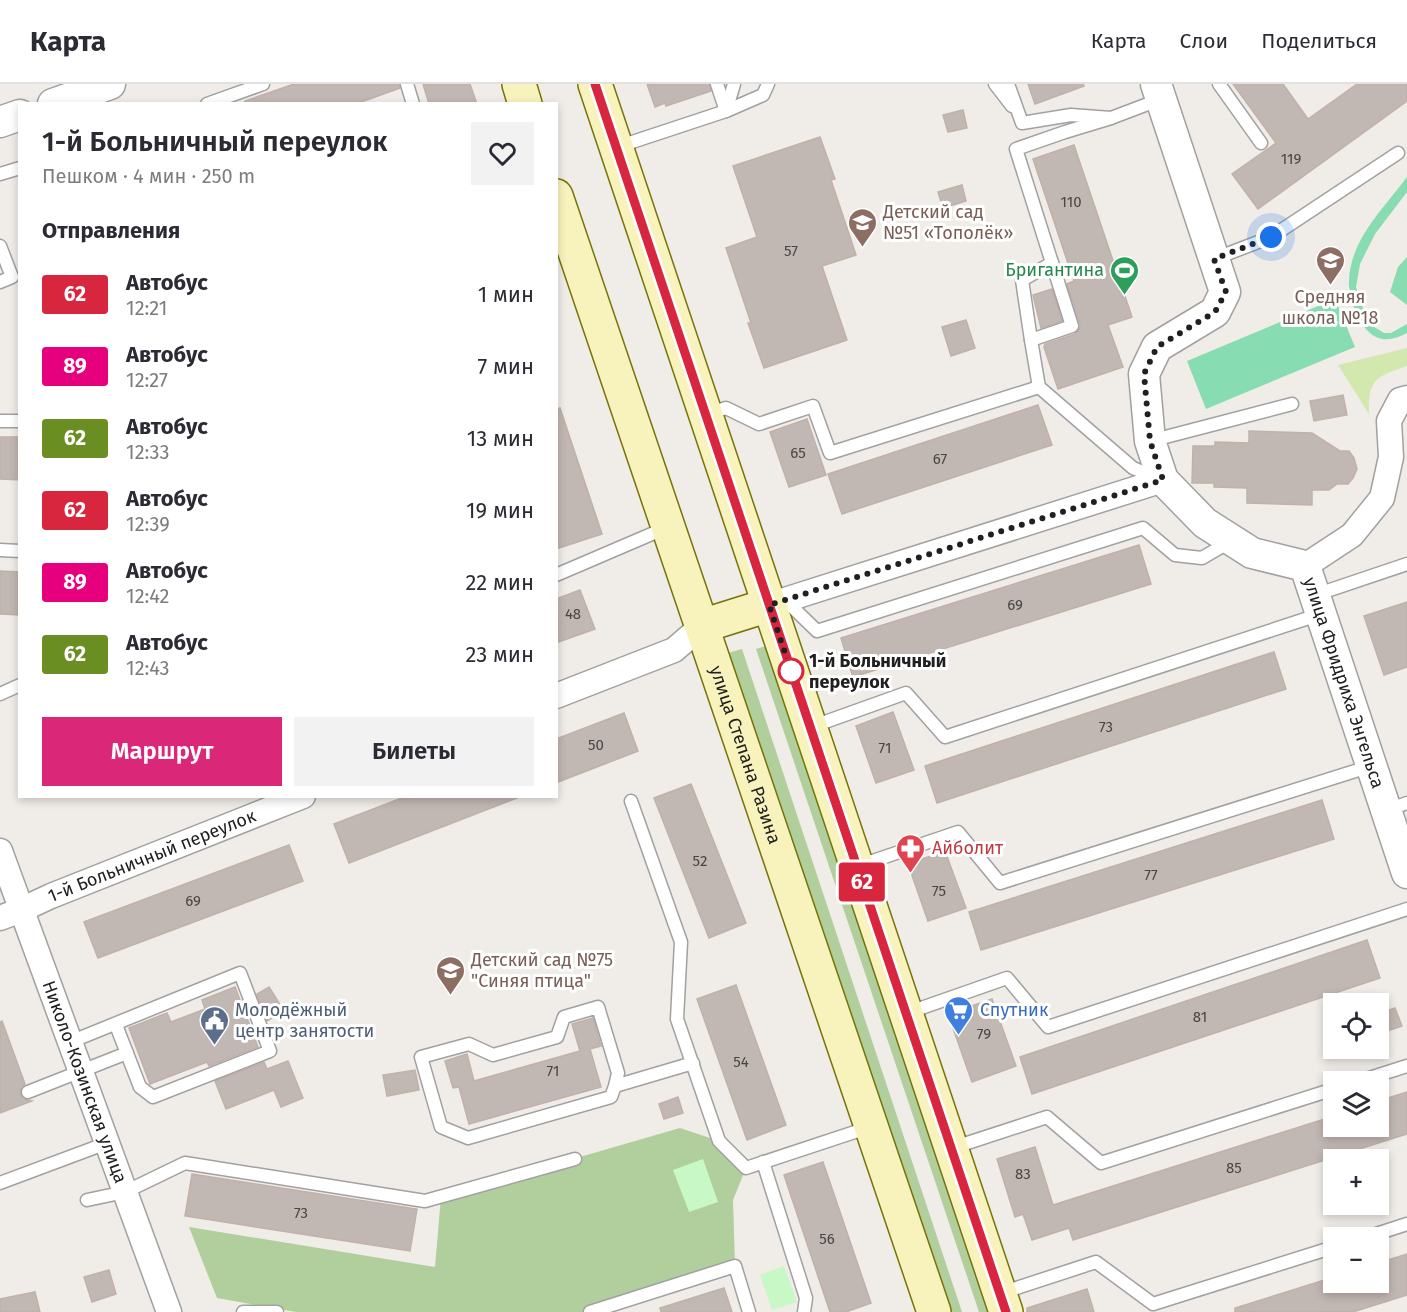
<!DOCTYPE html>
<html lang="ru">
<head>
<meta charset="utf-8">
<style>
  :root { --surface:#fff; --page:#f2f2f3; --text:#2b2b33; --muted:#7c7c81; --line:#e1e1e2; --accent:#db2777 }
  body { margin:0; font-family:"Fira Sans",sans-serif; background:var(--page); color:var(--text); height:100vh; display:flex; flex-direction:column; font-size:22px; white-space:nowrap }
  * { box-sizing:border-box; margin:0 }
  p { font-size:20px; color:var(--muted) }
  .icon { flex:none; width:33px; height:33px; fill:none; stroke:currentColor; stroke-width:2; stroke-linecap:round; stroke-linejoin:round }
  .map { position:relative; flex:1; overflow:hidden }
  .details { position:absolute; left:18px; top:18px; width:540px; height:696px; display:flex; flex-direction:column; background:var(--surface); border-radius:0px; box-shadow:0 3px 9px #0003 }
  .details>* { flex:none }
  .badge { padding:0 12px; border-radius:4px; font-size:21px; line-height:39px }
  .fabs { position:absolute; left:1323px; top:909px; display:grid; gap:12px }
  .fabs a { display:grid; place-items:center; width:66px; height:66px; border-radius:0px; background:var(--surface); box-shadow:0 3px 9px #0003; font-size:30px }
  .you { position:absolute; width:30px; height:30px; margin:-15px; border:4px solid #fff; border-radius:50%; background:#1a73e8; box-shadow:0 0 0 9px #1a73e833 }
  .map>.badge { position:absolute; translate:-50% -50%; box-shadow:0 0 0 3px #fff }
  h2 { padding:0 24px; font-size:22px; line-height:54px }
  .round { display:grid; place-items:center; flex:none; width:63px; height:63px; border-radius:0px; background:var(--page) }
  .summary { display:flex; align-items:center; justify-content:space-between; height:102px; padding:0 24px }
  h1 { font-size:28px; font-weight:600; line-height:45px }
  .cta { display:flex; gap:12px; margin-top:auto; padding:12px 24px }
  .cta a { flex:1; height:69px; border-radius:0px; background:var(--accent); color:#fff; font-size:24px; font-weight:600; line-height:69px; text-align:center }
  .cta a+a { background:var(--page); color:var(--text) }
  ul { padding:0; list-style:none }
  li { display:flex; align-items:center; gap:18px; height:72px; padding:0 24px }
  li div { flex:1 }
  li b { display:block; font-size:22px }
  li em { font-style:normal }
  li .badge { min-width:66px; font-weight:700; text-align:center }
  header { display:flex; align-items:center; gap:36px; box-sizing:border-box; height:84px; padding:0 30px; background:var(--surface); border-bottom:2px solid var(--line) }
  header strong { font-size:28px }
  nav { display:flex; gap:33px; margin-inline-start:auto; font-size:21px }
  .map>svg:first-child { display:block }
  .grass { fill:#d2e8af }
  .forest { fill:#b1ce9d }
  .park { fill:#c8f8c6 }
  .pitch { fill:#88dcb1 }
  .building { fill:#c1b7b3; stroke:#c1b1a9; stroke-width:1.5 }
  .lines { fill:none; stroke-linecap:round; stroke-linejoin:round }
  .service-casing { stroke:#a1a1a1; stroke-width:15 }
  .minor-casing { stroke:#a1a1a1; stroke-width:27 }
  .tertiary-casing { stroke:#a1a1a1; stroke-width:33 }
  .secondary-casing { stroke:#757409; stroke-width:36 }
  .service { stroke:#fff; stroke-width:12 }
  .minor { stroke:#fff; stroke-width:24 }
  .tertiary { stroke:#fff; stroke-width:30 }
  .secondary { stroke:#f8f3bd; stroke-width:33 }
  .line-casing { stroke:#fff; stroke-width:14 }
  .line { stroke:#d7263d; stroke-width:9 }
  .walk { stroke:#202020; stroke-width:6; stroke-dasharray:0 10.8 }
  .stop-dot { fill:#fff; stroke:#d7263d; stroke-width:3 }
  .labels { text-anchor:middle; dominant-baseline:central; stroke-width:6; stroke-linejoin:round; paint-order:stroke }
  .number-label { font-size:15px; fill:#484645 }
  .education-label { font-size:18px; fill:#785e54; stroke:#fff; text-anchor:start }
  .leisure-label { font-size:18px; fill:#27864d; stroke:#fff; text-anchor:end }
  .stop-label { font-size:18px; font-weight:bold; fill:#202020; stroke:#fff; text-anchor:start }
  .street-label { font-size:18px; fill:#202020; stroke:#fff }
  .health-label { font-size:18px; fill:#be3a42; stroke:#fff; text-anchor:start }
  .service-label { font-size:18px; fill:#4e5e75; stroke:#fff; text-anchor:start }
  .shop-label { font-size:18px; fill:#366cbe; stroke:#fff; text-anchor:start }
</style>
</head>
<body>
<header>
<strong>Карта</strong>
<nav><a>Карта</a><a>Слои</a><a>Поделиться</a></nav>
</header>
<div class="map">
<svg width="1407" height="1228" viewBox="0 0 1407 1228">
  <rect width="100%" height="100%" fill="#f0ece7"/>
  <path class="grass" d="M1407 264V282C1376 293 1368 294 1369 330L1338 281Z"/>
  <g class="forest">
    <polygon points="774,560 997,1228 979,1228 756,565"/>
    <polygon points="742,565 962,1228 947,1228 724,570"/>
    <polygon points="680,1044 719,1057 746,1084 733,1116 735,1182 591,1228 296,1228 217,1214 189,1143 435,1183 441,1113"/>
  </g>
  <g class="park">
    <polygon points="703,1075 718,1118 689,1128 673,1086"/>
    <polygon points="784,1182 797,1218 772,1226 760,1191"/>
  </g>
  <g class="pitch">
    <path d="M1407 93V108L1375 150 1360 180 1356 203 1363 224 1371 241 1384 249H1391L1407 240V249C1394 256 1380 259 1369 248 1359 239 1355 228 1352 216 1351 210 1348 203 1349 197 1350 156 1384 124 1407 93Z"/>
    <polygon points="1407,173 1407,221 1390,208 1398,183"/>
    <polygon points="1335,215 1355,263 1206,325 1187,277"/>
  </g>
  <g class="building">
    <polygon points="294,0 399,0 400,4 356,20 246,20 245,17"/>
    <polygon points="423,0 470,0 477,20 429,20"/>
    <polygon points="647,0 709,0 711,7 666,22 665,19 655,23"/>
    <polygon points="1028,0 1083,0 1084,2 1035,20"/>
    <polygon points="1233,0 1283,0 1308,35 1357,0 1407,0 1407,17 1258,125 1232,90 1276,59"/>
    <polygon points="963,26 967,44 948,48 943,31"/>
    <polygon points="820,53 835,95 831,96 856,171 822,182 847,256 764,284 748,239 751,239 726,164 757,153 733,82"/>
    <polygon points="1074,61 1132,233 1108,241 1123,283 1058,305 1044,263 1045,260 1075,250 1080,244 1080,240 1067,200 1074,197 1033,75"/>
    <polygon points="962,101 966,117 943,124 938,108"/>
    <polygon points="1052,205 1062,237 1041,244 1033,211"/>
    <polygon points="966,236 975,264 951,272 942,243"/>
    <polygon points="1343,311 1347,331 1314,337 1310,317"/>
    <polygon points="1038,321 1052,361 842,430 828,390"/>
    <polygon points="560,324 602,450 556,465 556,325"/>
    <polygon points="807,335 826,391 789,403 770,348"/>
    <polygon points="1249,347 1312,349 1340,367 1349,367 1354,374 1357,385 1353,394 1348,400 1337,400 1329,406 1312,406 1312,421 1247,419 1247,404 1214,403 1214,399 1192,399 1193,362 1215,362 1215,358 1249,359"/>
    <polygon points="0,353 20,353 20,396 0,395"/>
    <polygon points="1139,461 1151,500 853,593 841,554"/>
    <polygon points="0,487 20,488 20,531 0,530"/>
    <polygon points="580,506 595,545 556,559 556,515"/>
    <polygon points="1407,518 1407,583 1384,591 1364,532"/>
    <polygon points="1274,568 1286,605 937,719 925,682"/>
    <polygon points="893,628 914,686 876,699 856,642"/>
    <polygon points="624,629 638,667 556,699 556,655"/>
    <polygon points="691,700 746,839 709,854 654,714"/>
    <polygon points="407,712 517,712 517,714 349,779 334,740"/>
    <polygon points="1322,716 1334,755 981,866 969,828"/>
    <polygon points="289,761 303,797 98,874 84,838"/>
    <polygon points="945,767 966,824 928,837 908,780"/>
    <polygon points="1367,856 1380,894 1032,1010 1020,973"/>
    <polygon points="736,901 786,1041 747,1056 697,915"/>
    <polygon points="235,903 258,963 209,982 207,978 150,1000 129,944 167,929 171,938 205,925 202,916"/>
    <polygon points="269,903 284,927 267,937 257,910"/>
    <polygon points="992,915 1016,982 972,998 948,930"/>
    <polygon points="1395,924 1402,942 1378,950 1378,930"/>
    <polygon points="593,934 601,962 590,965 601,1003 469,1040 459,1003 453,1004 445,977 467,970 474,997 580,967 572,940"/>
    <polygon points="2,937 25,1000 21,1003 20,1010 23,1015 32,1017 0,1029 0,938"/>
    <polygon points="288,977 303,1014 281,1023 274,1006 226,1025 215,997 264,978 267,985"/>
    <polygon points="415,986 419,1006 387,1012 383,991"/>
    <polygon points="1407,1008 1407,1050 1073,1156 1069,1144 1032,1156 1023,1130 1015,1133 997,1075 1035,1063 1053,1121 1334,1032 1334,1042 1378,1042 1378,1017"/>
    <polygon points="678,1013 683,1029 664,1035 659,1020"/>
    <polygon points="823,1078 871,1219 846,1228 830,1228 784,1091"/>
    <polygon points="192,1090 417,1125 410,1167 185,1132"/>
    <polygon points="1407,1170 1407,1211 1353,1228 1235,1228 1235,1224 1334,1193 1334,1198 1378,1198 1378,1179"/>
    <polygon points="109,1186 116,1210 92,1218 84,1193"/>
    <polygon points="724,1204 732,1228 661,1228 660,1224"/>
    <polygon points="1087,1205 1094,1228 1027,1228 1027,1224"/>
    <polygon points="35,1208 40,1228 0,1228 0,1215"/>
  </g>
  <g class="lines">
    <defs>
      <g id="service">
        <polyline points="407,0 413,20"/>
        <polyline points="717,0 726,27"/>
        <polyline points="995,0 1012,22"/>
        <polyline points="1008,0 1022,39 1071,31 1111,34 1161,15"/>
        <polyline points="1219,0 1261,59"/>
        <polyline points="207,20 263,0"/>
        <polyline points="726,27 734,0"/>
        <polyline points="1111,34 1065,48 1016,65 1072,242 1031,256 1039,303 1133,384 1160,395"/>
        <polyline points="617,63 726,27 763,11 768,0"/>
        <polyline points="0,90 20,84"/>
        <polyline points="0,162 12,193 0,198"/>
        <polyline points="1214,175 1271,153 1398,69"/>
        <polyline points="1031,256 1022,196 1052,179"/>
        <polyline points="707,330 726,324 759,340 813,322 830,369 1039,303"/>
        <polyline points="0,337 20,337"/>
        <polyline points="1150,357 1292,320"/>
        <polyline points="0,466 20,467"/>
        <polyline points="556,491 668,443"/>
        <polyline points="1315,511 1407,480"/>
        <polyline points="785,516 817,547 1143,444 1175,471 1202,474 1231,457"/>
        <polyline points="0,610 20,601"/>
        <polyline points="811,643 906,609 945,653 1321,530"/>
        <polyline points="631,717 681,858 677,935 719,1057 746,1084 870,1043"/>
        <polyline points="1387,726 1407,719"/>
        <polyline points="858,782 958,748 1000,799 1371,682"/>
        <polyline points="907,929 1007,894 1048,943 1407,825"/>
        <polyline points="70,958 240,889 270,967 153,1013 140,1003 116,941"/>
        <polyline points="1357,998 1407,982"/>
        <polyline points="615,1002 618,989 598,923 564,933 557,953 493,971 469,960 421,973 441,1043 468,1054 611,1013 615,1002 693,979"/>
        <polyline points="28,1008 127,969"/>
        <polyline points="952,1064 1047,1033 1101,1079 1334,1005"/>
        <polyline points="763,1078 806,1214 804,1228"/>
        <polyline points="0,1099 107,1059"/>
        <polyline points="87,1116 125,1108 185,1079 425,1117 575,1075"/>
        <polyline points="1364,1154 1407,1140"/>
        <polyline points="1001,1209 1096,1178 1153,1220 1334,1163"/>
        <polyline points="243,1228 277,1228"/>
        <polyline points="590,1228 735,1182 749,1228"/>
      </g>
      <g id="minor">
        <polyline points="1305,482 1352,451 1382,414 1391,373 1389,337 1400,316 1407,314"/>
        <polyline points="769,521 1163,396"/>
        <polyline points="556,612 674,566 702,542"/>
        <path id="s1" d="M0 767 169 1228"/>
        <path id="s2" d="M0 834 21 826 51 812 303 712"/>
      </g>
      <g id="tertiary">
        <path id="s3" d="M1156 0 1225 208 1215 228 1157 263 1144 290 1150 357 1163 396 1205 439 1252 469 1305 482 1407 789"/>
        <polyline points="53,20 110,0"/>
        <polyline points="0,38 20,31"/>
      </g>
      <g id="secondary">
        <polyline points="519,0 525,20"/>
        <polyline points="595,0 1006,1228"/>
        <path id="s4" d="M556 112 934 1228"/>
        <polyline points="702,542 769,521"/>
      </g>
    </defs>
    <use href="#service" class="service-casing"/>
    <use href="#minor" class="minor-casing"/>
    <use href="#tertiary" class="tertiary-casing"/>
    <use href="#secondary" class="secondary-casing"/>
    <use href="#service" class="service"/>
    <use href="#minor" class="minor"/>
    <use href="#tertiary" class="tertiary"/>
    <use href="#secondary" class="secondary"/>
  </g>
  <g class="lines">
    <defs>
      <polyline id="line" points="595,0 1006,1228"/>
    </defs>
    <use href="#line" class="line-casing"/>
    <use href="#line" class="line"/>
    <polyline class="walk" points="791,587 769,521 1163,396 1150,357 1144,290 1157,263 1215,228 1226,208 1214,175 1271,153"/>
  </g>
  <defs>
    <symbol id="school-pin" viewBox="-11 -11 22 30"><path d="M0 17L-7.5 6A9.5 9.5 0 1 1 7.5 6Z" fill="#8d6e63" stroke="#fff"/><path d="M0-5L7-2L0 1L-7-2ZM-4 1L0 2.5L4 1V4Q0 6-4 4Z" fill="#fff"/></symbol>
    <symbol id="stadium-pin" viewBox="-11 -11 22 30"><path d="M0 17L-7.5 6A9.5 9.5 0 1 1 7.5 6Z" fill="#2e9e5b" stroke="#fff"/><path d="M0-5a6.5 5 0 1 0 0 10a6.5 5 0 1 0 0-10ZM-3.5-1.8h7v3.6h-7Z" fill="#fff"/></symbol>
    <symbol id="pharmacy-pin" viewBox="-11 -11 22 30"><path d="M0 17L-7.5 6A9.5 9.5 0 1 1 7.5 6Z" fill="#e0444e" stroke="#fff"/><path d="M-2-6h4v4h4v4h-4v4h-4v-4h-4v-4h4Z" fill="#fff"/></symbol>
    <symbol id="supermarket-pin" viewBox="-11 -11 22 30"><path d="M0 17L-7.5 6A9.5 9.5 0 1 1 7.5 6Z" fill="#3f7fe0" stroke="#fff"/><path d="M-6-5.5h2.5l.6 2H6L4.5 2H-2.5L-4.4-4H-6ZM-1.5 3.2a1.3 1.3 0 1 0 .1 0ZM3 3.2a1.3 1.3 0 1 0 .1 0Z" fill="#fff"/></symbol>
    <symbol id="civic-pin" viewBox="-11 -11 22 30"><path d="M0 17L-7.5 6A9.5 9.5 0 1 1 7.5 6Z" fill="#5c6f8a" stroke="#fff"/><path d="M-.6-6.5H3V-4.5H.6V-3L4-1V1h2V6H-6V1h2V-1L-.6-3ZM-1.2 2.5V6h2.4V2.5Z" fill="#fff"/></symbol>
  </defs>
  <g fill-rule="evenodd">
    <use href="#school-pin" x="846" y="122" width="33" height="45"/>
    <use href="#school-pin" x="1314" y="160" width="33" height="45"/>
    <use href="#stadium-pin" x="1108" y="170" width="33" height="45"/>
    <use href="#pharmacy-pin" x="894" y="748" width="33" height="45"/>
    <use href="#school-pin" x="434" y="870" width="33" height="45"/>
    <use href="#supermarket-pin" x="942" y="910" width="33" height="45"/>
    <use href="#civic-pin" x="198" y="920" width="33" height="45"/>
  </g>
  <circle class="stop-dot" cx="791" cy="587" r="12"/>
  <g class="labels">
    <g class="number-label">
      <text x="1291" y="75">119</text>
      <text x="1071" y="118">110</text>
      <text x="791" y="167">57</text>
      <text x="798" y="369">65</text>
      <text x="940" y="375">67</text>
      <text x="1015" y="521">69</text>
      <text x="573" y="530">48</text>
      <text x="1106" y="643">73</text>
      <text x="596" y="661">50</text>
      <text x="885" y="664">71</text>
      <text x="700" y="777">52</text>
      <text x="1151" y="791">77</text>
      <text x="939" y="807">75</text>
      <text x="193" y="817">69</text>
      <text x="1200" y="933">81</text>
      <text x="984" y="950">79</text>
      <text x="741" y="978">54</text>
      <text x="553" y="987">71</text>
      <text x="1234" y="1084">85</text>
      <text x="1023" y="1090">83</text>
      <text x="301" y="1129">73</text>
      <text x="827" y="1155">56</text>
    </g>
    <g class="education-label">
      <text x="883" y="128">Детский сад<tspan x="883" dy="21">№51 «Тополёк»</tspan></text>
      <text x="1330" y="213" text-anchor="middle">Средняя<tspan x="1330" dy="21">школа №18</tspan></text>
      <text x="471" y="876">Детский сад №75<tspan x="471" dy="21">"Синяя птица"</tspan></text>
    </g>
    <g class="leisure-label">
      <text x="1104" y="186">Бригантина</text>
    </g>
    <g class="stop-label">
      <text x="809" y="577">1-й Больничный<tspan x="809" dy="21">переулок</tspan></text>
    </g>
    <g class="street-label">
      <text stroke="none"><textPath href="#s3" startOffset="741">улица Фридриха Энгельса</textPath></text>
      <text stroke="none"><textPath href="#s4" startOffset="590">улица Степана Разина</textPath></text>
      <text stroke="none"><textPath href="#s2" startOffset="164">1-й Больничный переулок</textPath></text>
      <text stroke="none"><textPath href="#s1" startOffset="246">Николо-Козинская улица</textPath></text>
    </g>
    <g class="health-label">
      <text x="932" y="764">Айболит</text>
    </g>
    <g class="service-label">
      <text x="235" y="926">Молодёжный<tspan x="235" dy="21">центр занятости</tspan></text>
    </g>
    <g class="shop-label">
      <text x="980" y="926">Спутник</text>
    </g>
  </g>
</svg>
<div class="fabs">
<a><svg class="icon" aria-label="locate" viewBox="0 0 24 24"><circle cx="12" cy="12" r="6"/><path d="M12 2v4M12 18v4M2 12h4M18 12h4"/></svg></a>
<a><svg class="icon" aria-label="layers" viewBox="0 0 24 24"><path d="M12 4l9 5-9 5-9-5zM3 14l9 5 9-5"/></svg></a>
<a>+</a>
<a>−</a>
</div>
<div class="you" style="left:1271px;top:153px"></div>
<b class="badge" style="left:862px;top:798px;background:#d7263d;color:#fff">62</b>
<section class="details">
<div class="summary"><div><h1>1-й Больничный переулок</h1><p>Пешком · 4 мин · 250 m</p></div><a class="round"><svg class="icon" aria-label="heart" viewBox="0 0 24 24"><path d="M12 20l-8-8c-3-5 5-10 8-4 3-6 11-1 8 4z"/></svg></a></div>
<h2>Отправления</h2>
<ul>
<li><span class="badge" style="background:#d7263d;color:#fff">62</span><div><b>Автобус</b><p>12:21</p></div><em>1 мин</em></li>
<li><span class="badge" style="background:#e6007e;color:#fff">89</span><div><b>Автобус</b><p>12:27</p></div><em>7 мин</em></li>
<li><span class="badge" style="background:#6b8e23;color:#fff">62</span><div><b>Автобус</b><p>12:33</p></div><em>13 мин</em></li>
<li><span class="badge" style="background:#d7263d;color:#fff">62</span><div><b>Автобус</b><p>12:39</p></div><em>19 мин</em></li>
<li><span class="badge" style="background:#e6007e;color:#fff">89</span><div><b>Автобус</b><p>12:42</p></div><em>22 мин</em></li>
<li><span class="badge" style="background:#6b8e23;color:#fff">62</span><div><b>Автобус</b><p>12:43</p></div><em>23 мин</em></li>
</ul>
<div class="cta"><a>Маршрут</a><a>Билеты</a></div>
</section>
</div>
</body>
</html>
